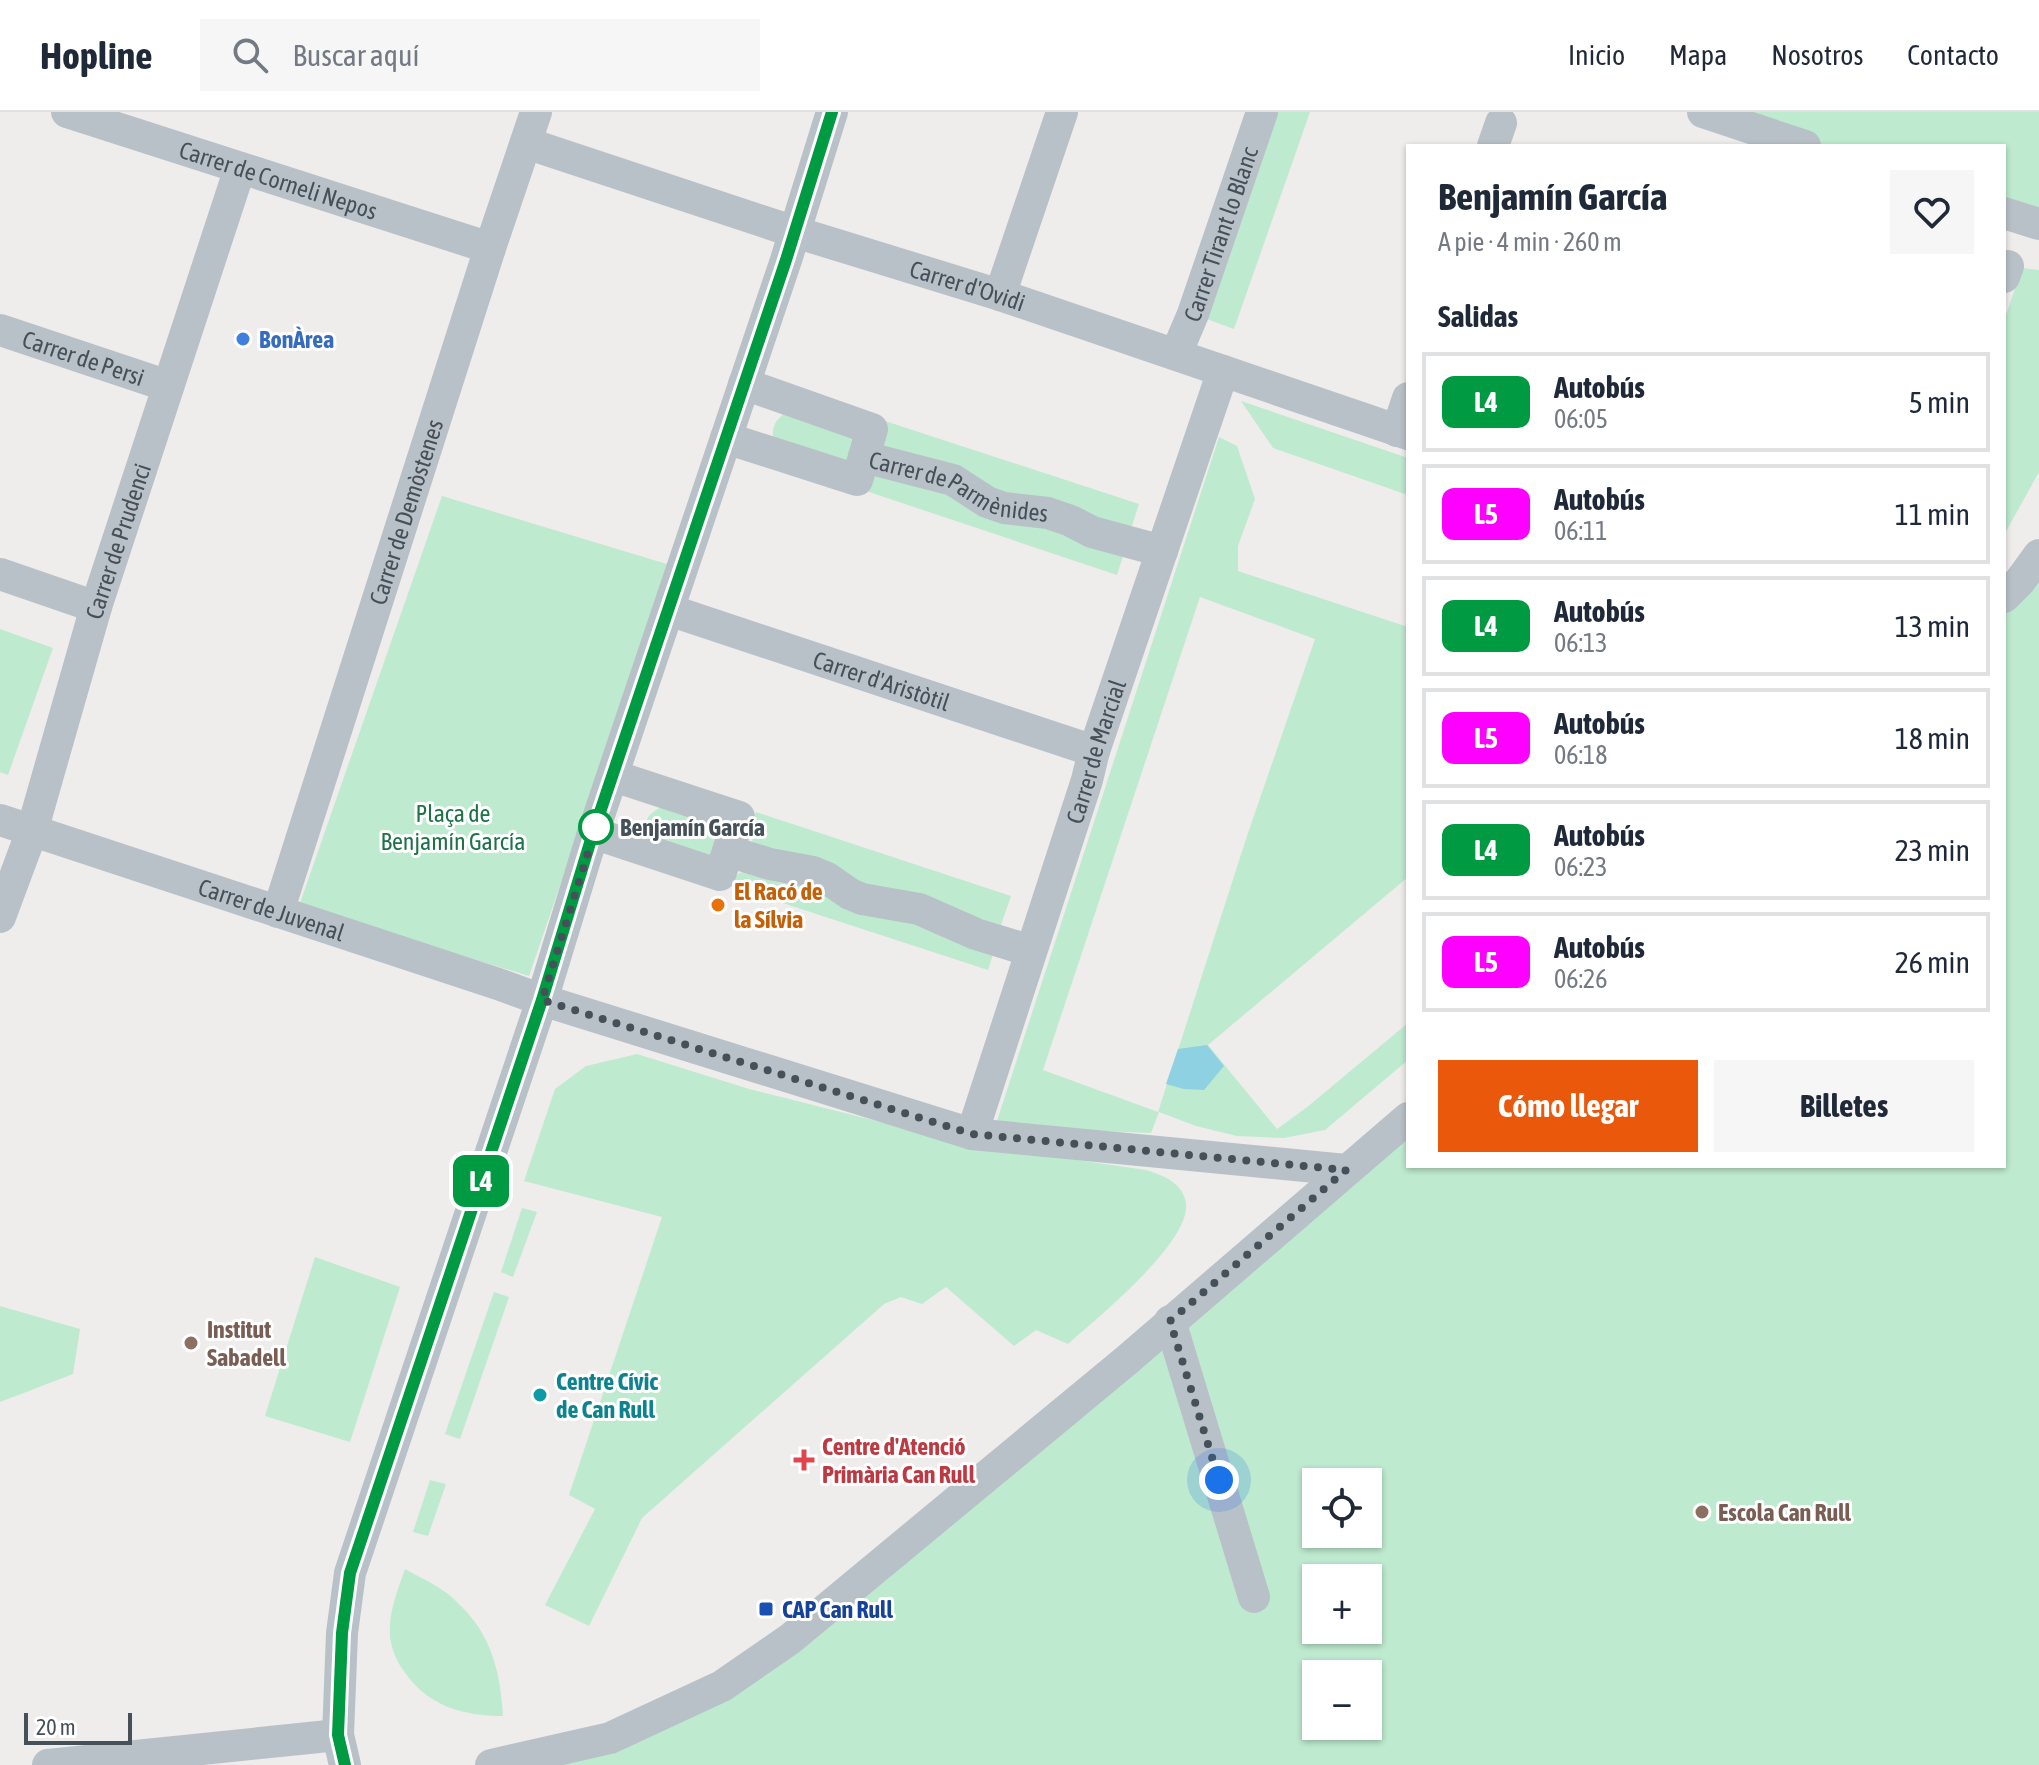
<!DOCTYPE html>
<html lang="es">
<head>
<meta charset="utf-8">
<style>
  :root { --surface:#fff; --page:#f6f6f7; --text:#1f2937; --muted:#747a83; --line:#e0e1e3; --accent:#ea580c }
  body { margin:0; font-family:"Asap Condensed",sans-serif; background:var(--page); color:var(--text); height:100vh; display:flex; flex-direction:column; font-size:30px; white-space:nowrap }
  * { box-sizing:border-box; margin:0 }
  p { font-size:26px; color:var(--muted) }
  .icon { flex:none; width:44px; height:44px; fill:none; stroke:currentColor; stroke-width:2; stroke-linecap:round; stroke-linejoin:round }
  .map { position:relative; flex:1; overflow:hidden }
  .side { position:absolute; left:1406px; top:32px; width:600px; height:1024px; display:flex; flex-direction:column; background:var(--surface); border-radius:0px; box-shadow:0 2px 6px #0004 }
  .side>* { flex:none }
  .badge { padding:0 16px; border-radius:12px; font-size:28px; line-height:52px }
  .buttons { position:absolute; left:1302px; top:1356px; display:grid; gap:16px }
  .buttons a { display:grid; place-items:center; width:80px; height:80px; border-radius:0px; background:var(--surface); box-shadow:0 2px 6px #0004; font-size:40px }
  .scale { position:absolute; left:24px; bottom:20px; width:108px; box-sizing:border-box; padding-left:8px; border:4px solid #465058; border-top:0; font-size:22px; line-height:28px; white-space:nowrap; color:#465058; -webkit-text-stroke:6px #fff; paint-order:stroke }
  .you { position:absolute; width:40px; height:40px; margin:-20px; border:6px solid #fff; border-radius:50%; background:#1a73e8; box-shadow:0 0 0 12px #1a73e833 }
  .map>.badge { position:absolute; translate:-50% -50%; box-shadow:0 0 0 4px #fff }
  h2 { padding:0 32px; font-size:30px; line-height:72px }
  .round { display:grid; place-items:center; flex:none; width:84px; height:84px; border-radius:0px; background:var(--page) }
  .overview { display:flex; align-items:center; justify-content:space-between; height:136px; padding:0 32px }
  h1 { font-size:38px; font-weight:700; line-height:60px }
  .action { display:flex; gap:16px; margin-top:auto; padding:16px 32px }
  .action a { flex:1; height:92px; border-radius:0px; background:var(--accent); color:#fff; font-size:32px; font-weight:700; line-height:92px; text-align:center }
  .action a+a { background:var(--page); color:var(--text) }
  ul { padding:0; list-style:none }
  li { display:flex; align-items:center; gap:24px; height:100px; margin:0 16px 12px; padding:0 16px; border:4px solid var(--line); border-radius:0px }
  li div { flex:1 }
  li b { display:block; font-size:30px }
  li em { font-style:normal }
  li .badge { min-width:88px; font-weight:700; text-align:center }
  header { display:flex; align-items:center; gap:48px; box-sizing:border-box; height:112px; padding:0 40px; background:var(--surface); border-bottom:2px solid var(--line) }
  header strong { font-size:38px }
  nav { display:flex; gap:44px; margin-inline-start:auto; font-size:28px }
  .search { width:560px; height:72px; background:var(--page); display:flex; align-items:center; gap:20px; box-sizing:border-box; padding:0 28px; border-radius:0px; color:var(--muted); font-size:30px }
  .map>svg:first-child { display:block }
  .green { fill:#beeacf; fill-rule:evenodd }
  .water { fill:#8ed1e3 }
  .lines { fill:none; stroke-linecap:round; stroke-linejoin:round }
  .street { stroke:#b9c1c8; stroke-width:32 }
  .line-casing { stroke:#fff; stroke-width:18 }
  .line { stroke:#009a42; stroke-width:12 }
  .walk { stroke:#465058; stroke-width:8; stroke-dasharray:0 14.4 }
  .shop-dot { fill:#3f7fe0; stroke:#fff; stroke-width:3 }
  .stop-dot { fill:#fff; stroke:#009a42; stroke-width:4 }
  .food-dot { fill:#e8710a; stroke:#fff; stroke-width:3 }
  .education-dot { fill:#8d6e63; stroke:#fff; stroke-width:3 }
  .culture-dot { fill:#0f9aa8; stroke:#fff; stroke-width:3 }
  .health-dot { fill:#e0444e; stroke:#fff; stroke-width:3 }
  .transit-dot { fill:#1a4fb4; stroke:#fff; stroke-width:3 }
  .labels { text-anchor:middle; dominant-baseline:central; stroke-width:6; stroke-linejoin:round; paint-order:stroke }
  .street-label { font-size:24px; fill:#465058; stroke:#fff }
  .shop-label { font-size:24px; font-weight:bold; fill:#366cbe; stroke:#fff; text-anchor:start }
  .park-label { font-size:24px; fill:#1e7248; stroke:#fff }
  .stop-label { font-size:24px; font-weight:bold; fill:#465058; stroke:#fff; text-anchor:start }
  .food-label { font-size:24px; font-weight:bold; fill:#c56008; stroke:#fff; text-anchor:start }
  .education-label { font-size:24px; font-weight:bold; fill:#785e54; stroke:#fff; text-anchor:start }
  .culture-label { font-size:24px; font-weight:bold; fill:#0d838f; stroke:#fff; text-anchor:start }
  .health-label { font-size:24px; font-weight:bold; fill:#be3a42; stroke:#fff; text-anchor:start }
  .transit-label { font-size:24px; font-weight:bold; fill:#164399; stroke:#fff; text-anchor:start }
</style>
</head>
<body>
<header>
<strong>Hopline</strong>
<div class="search"><svg class="icon" aria-label="search" viewBox="0 0 24 24"><circle cx="10" cy="10" r="6"/><path d="M15 15l6 6"/></svg>Buscar aquí</div>
<nav><a>Inicio</a><a>Mapa</a><a>Nosotros</a><a>Contacto</a></nav>
</header>
<div class="map">
<svg width="2039" height="1653" viewBox="0 0 2039 1653">
  <rect width="100%" height="100%" fill="#efecec"/>
  <g class="green">
    <polygon points="1262,0 1310,0 1234,217 1193,202"/>
    <polygon points="1703,0 2039,0 2039,112 2004,100 2004,34 1805,34"/>
    <polygon points="2022,156 2039,158 2039,360 2004,423 2004,209"/>
    <polygon points="1241,289 1408,346 1408,383 1273,336"/>
    <path d="M785 301 858 320 845 360 773 325C772 314 776 308 785 301Z"/>
    <polygon points="882,308 1139,392 1131,417 1040,392 884,338"/>
    <path d="M1219 325 1237 334 1255 387 1238 434V459L1408 515V765L1208 933 1277 1017 1306 996 1408 911V948L1325 1018 1284 1026 1237 1024 1196 1014 1159 1000 1151 1021 995 1015ZM1200 485 1315 527 1247 724 1158 1000 1043 958Z"/>
    <polygon points="871,364 905,366 1010,405 1124,441 1117,463 863,378"/>
    <polygon points="442,384 670,453 529,864 299,794"/>
    <path d="M2039 443V1653H491L722 1574 1408 1006V1054H2004V485ZM1316 1370H1368V1422H1316ZM1316 1466H1368V1518H1316ZM1316 1562H1368V1614H1316Z"/>
    <polygon points="0,517 53,536 8,663 0,660"/>
    <path d="M663 694 730 712 716 755 646 724C643 708 648 702 663 694Z"/>
    <path d="M756 700 1011 784 1001 813 969 803 895 784 754 733C748 721 752 712 756 700Z"/>
    <path d="M745 759 763 760 878 797 994 839 988 858 731 774C734 765 736 762 745 759Z"/>
    <path d="M637 942 749 977 968 1032 1146 1058C1162 1063 1184 1071 1186 1092 1190 1131 1096 1207 1068 1232L1036 1218 1014 1234 946 1175 922 1192 901 1185 884 1192 642 1406 589 1514 545 1493 595 1397 569 1383 662 1105 524 1069 555 977 586 954Z"/>
    <polygon points="522,1096 537,1100 513,1165 501,1160"/>
    <polygon points="315,1145 400,1175 350,1330 265,1304"/>
    <polygon points="494,1180 509,1185 460,1327 445,1322"/>
    <polygon points="0,1194 80,1217 73,1262 0,1290"/>
    <polygon points="430,1368 446,1372 428,1424 413,1420"/>
    <path d="M405 1457C419 1465 435 1472 448 1482 489 1516 500 1553 503 1604 463 1604 427 1594 404 1559 397 1550 391 1536 390 1524 388 1501 398 1478 405 1457Z"/>
  </g>
  <polygon class="water" points="1207,933 1224,954 1204,978 1184,977 1166,972 1178,937"/>
  <g class="lines">
    <g class="street">
      <path id="s1" d="M67 0 490 136"/>
      <polyline points="1703,0 1805,34"/>
      <path id="s2" d="M526 31 795 120 1000 183 1408 322"/>
      <polyline points="1493,34 1501,11"/>
      <polyline points="2004,101 2039,112"/>
      <polyline points="2004,165 2008,154"/>
      <polyline points="1000,183 1062,0"/>
      <path id="s3" d="M0 218 168 274"/>
      <path id="s4" d="M1176 242 1193 202 1262 0"/>
      <polyline points="744,272 872,317 864,345"/>
      <polyline points="1397,319 1408,286"/>
      <path id="s5" d="M726 326 857 368 864 345 953 368 987 390 1004 396 1048 401 1071 409 1092 420 1162 439"/>
      <polyline points="0,462 96,495"/>
      <polyline points="2004,485 2020,469 2039,443"/>
      <path id="s6" d="M669 498 1094 639"/>
      <polyline points="614,664 739,705 728,739"/>
      <path id="s7" d="M0 708 498 872 542 888 972 1022 1346 1058"/>
      <polyline points="593,721 720,763 728,739 770,752 813,760 827,766 850,782 862,787 919,797 976,822 1031,839"/>
      <path id="s8" d="M278 800 490 136 536 0"/>
      <path id="s9" d="M0 805 32 719 96 495 240 56"/>
      <path id="s10" d="M972 1022 1087 668 1094 639 1223 259"/>
      <polyline points="1170,1209 1254,1485"/>
      <polyline points="48,1653 338,1623"/>
      <polyline points="345,1653 338,1623 342,1521 350,1461 542,888 593,721 786,148 832,0"/>
      <polyline points="491,1653 610,1626 722,1574 790,1527 1127,1248 1408,1006"/>
    </g>
  </g>
  <g class="lines">
    <defs>
      <polyline id="line" points="345,1653 338,1623 342,1521 350,1461 542,888 593,721 786,148 832,0"/>
    </defs>
    <use href="#line" class="line-casing"/>
    <use href="#line" class="line"/>
    <polyline class="walk" points="596,715 542,888 972,1022 1346,1058 1170,1209 1219,1368"/>
  </g>
  <circle class="shop-dot" cx="243" cy="227" r="8"/>
  <circle class="stop-dot" cx="596" cy="715" r="16"/>
  <circle class="food-dot" cx="718" cy="793" r="8"/>
  <g class="education-dot">
    <circle cx="191" cy="1231" r="8"/>
    <circle cx="1702" cy="1400" r="8"/>
  </g>
  <circle class="culture-dot" cx="540" cy="1283" r="8"/>
  <path class="health-dot" d="M800 1336h8v8h8v8h-8v8h-8v-8h-8v-8h8z"/>
  <rect class="transit-dot" x="758" y="1489" width="16" height="16" rx="4"/>
  <g class="labels">
    <g class="street-label">
      <text stroke="none"><textPath href="#s1" startOffset="222">Carrer de Corneli Nepos</textPath></text>
      <text stroke="none"><textPath href="#s4" startOffset="128">Carrer Tirant lo Blanc</textPath></text>
      <text stroke="none"><textPath href="#s2" startOffset="464">Carrer d'Ovidi</textPath></text>
      <text stroke="none"><textPath href="#s3" startOffset="88">Carrer de Persi</textPath></text>
      <text stroke="none"><textPath href="#s5" startOffset="262">Carrer de Parmènides</textPath></text>
      <text stroke="none"><textPath href="#s8" startOffset="420">Carrer de Demòstenes</textPath></text>
      <text stroke="none"><textPath href="#s9" startOffset="394">Carrer de Prudenci</textPath></text>
      <text stroke="none"><textPath href="#s6" startOffset="224">Carrer d'Aristòtil</textPath></text>
      <text stroke="none"><textPath href="#s10" startOffset="402">Carrer de Marcial</textPath></text>
      <text stroke="none"><textPath href="#s7" startOffset="286">Carrer de Juvenal</textPath></text>
    </g>
    <g class="shop-label">
      <text x="259" y="227">BonÀrea</text>
    </g>
    <g class="park-label">
      <text x="453" y="701">Plaça de<tspan x="453" dy="28">Benjamín García</tspan></text>
    </g>
    <g class="stop-label">
      <text x="620" y="715">Benjamín García</text>
    </g>
    <g class="food-label">
      <text x="734" y="779">El Racó de<tspan x="734" dy="28">la Sílvia</tspan></text>
    </g>
    <g class="education-label">
      <text x="207" y="1217">Institut<tspan x="207" dy="28">Sabadell</tspan></text>
      <text x="1718" y="1400">Escola Can Rull</text>
    </g>
    <g class="culture-label">
      <text x="556" y="1269">Centre Cívic<tspan x="556" dy="28">de Can Rull</tspan></text>
    </g>
    <g class="health-label">
      <text x="822" y="1334">Centre d'Atenció<tspan x="822" dy="28">Primària Can Rull</tspan></text>
    </g>
    <g class="transit-label">
      <text x="782" y="1497">CAP Can Rull</text>
    </g>
  </g>
</svg>
<div class="buttons">
<a><svg class="icon" aria-label="locate" viewBox="0 0 24 24"><circle cx="12" cy="12" r="6"/><path d="M12 2v4M12 18v4M2 12h4M18 12h4"/></svg></a>
<a>+</a>
<a>−</a>
</div>
<div class="scale">20 m</div>
<div class="you" style="left:1219px;top:1368px"></div>
<b class="badge" style="left:481px;top:1069px;background:#009a42;color:#fff">L4</b>
<section class="side">
<div class="overview"><div><h1>Benjamín García</h1><p>A pie · 4 min · 260 m</p></div><a class="round"><svg class="icon" aria-label="heart" viewBox="0 0 24 24"><path d="M12 20l-8-8c-3-5 5-10 8-4 3-6 11-1 8 4z"/></svg></a></div>
<h2>Salidas</h2>
<ul>
<li><span class="badge" style="background:#009a42;color:#fff">L4</span><div><b>Autobús</b><p>06:05</p></div><em>5 min</em></li>
<li><span class="badge" style="background:#fe00ff;color:#fff">L5</span><div><b>Autobús</b><p>06:11</p></div><em>11 min</em></li>
<li><span class="badge" style="background:#009a42;color:#fff">L4</span><div><b>Autobús</b><p>06:13</p></div><em>13 min</em></li>
<li><span class="badge" style="background:#fe00ff;color:#fff">L5</span><div><b>Autobús</b><p>06:18</p></div><em>18 min</em></li>
<li><span class="badge" style="background:#009a42;color:#fff">L4</span><div><b>Autobús</b><p>06:23</p></div><em>23 min</em></li>
<li><span class="badge" style="background:#fe00ff;color:#fff">L5</span><div><b>Autobús</b><p>06:26</p></div><em>26 min</em></li>
</ul>
<div class="action"><a>Cómo llegar</a><a>Billetes</a></div>
</section>
</div>
</body>
</html>
